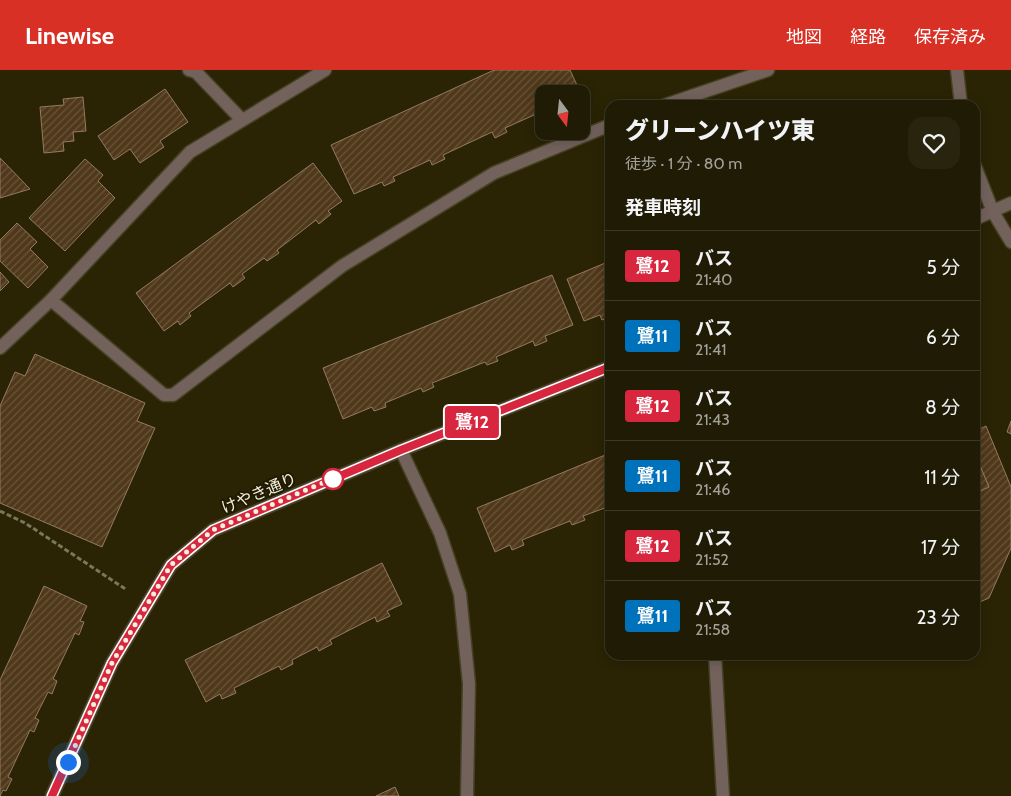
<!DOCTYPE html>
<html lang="ja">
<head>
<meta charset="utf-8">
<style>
  :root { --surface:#201b04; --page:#28240e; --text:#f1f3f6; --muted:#a2a19a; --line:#3d3926; --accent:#d93025 }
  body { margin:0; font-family:Cabin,"Noto Sans JP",sans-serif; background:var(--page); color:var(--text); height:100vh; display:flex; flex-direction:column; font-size:19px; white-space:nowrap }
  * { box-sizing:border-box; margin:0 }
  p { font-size:16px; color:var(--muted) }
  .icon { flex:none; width:28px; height:28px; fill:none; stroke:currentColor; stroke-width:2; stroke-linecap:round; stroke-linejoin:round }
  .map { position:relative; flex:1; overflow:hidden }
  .details { position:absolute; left:605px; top:30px; width:375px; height:560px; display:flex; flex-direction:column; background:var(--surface); border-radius:15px; box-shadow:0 2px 12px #0003,0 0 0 1px var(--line) }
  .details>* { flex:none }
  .badge { padding:0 10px; border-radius:4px; font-size:18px; line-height:32px }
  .needle { width:32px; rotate:165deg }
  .buttons { position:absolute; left:535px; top:15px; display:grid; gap:10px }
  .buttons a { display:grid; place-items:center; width:55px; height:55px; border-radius:10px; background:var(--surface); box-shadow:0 2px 12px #0003,0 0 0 1px var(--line); font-size:25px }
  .you { position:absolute; width:25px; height:25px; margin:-12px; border:4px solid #fff; border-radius:50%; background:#1a73e8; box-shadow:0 0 0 8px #1a73e833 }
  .map>.badge { position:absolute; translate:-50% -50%; box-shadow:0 0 0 2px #fff }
  h2 { padding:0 20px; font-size:19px; line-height:45px }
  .round { display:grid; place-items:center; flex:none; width:52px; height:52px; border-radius:15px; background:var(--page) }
  .summary { display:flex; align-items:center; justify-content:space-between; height:85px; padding:0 20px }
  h1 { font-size:24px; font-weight:800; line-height:38px }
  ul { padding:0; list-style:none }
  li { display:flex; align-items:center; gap:15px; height:70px; padding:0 20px; border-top:1px solid var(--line) }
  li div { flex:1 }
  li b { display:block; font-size:19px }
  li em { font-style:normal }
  li .badge { min-width:55px; font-weight:700; text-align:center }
  header { display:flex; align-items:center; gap:30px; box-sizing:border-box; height:70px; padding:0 25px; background:var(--accent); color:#fff }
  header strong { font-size:24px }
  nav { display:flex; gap:28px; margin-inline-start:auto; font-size:18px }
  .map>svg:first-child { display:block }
  .building { fill:url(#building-hatch); stroke:#937b61 }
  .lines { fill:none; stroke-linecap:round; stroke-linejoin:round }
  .service-casing { stroke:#464123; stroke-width:15 }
  .minor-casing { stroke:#464123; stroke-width:15 }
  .tertiary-casing { stroke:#464123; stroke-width:15 }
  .path { stroke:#7b765c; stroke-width:3; stroke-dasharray:5 2.5; stroke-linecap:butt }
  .service { stroke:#73625c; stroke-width:12 }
  .minor { stroke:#73625c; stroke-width:12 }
  .tertiary { stroke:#73625c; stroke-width:12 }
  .line-casing { stroke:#fff; stroke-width:11 }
  .line { stroke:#d7263d; stroke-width:8 }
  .walk { stroke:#f4f0de; stroke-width:5; stroke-dasharray:0 9 }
  .stop-dot { fill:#fff; stroke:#d7263d; stroke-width:2.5 }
  .labels { text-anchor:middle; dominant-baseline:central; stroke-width:4; stroke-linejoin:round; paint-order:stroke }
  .street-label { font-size:16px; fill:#f4f0de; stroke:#211a00 }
</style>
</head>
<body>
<header>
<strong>Linewise</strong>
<nav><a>地図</a><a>経路</a><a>保存済み</a></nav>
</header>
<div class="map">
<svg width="1011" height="726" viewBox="0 0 1011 726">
  <defs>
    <pattern id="building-hatch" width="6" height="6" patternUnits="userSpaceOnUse" patternTransform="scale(1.25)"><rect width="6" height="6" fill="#50381a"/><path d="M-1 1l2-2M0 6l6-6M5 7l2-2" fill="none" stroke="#6a553b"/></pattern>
  </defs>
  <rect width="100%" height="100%" fill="#2a2405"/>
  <g class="building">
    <polygon points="494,0 570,0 581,24 544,24 544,44 543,41 505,58 507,62 495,68 492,62 443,85 445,89 432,95 430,90 393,107 395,111 384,116 382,112 354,124 331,75"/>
    <polygon points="165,19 188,52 160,71 164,77 140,93 130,79 114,90 98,66"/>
    <polygon points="83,27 86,61 73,62 74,71 63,72 64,81 44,83 40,37 64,35 63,29"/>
    <polygon points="0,88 30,119 0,128"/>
    <polygon points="85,89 103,105 98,111 115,128 65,181 29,148"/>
    <polygon points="313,93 342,131 328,141 331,144 319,154 316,150 277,180 279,183 267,191 264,188 242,204 245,208 233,217 230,213 189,243 191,246 180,255 178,251 164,261 136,223"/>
    <polygon points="17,153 37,172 30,179 48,197 28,218 0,191 0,170"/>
    <polygon points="610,191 610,247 602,250 600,245 584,251 567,209"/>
    <polygon points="0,202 9,212 0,221"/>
    <polygon points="552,205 573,255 545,266 547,271 535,276 533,271 496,287 498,291 487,295 485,292 432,313 434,317 423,322 421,318 385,333 386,337 374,341 372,337 343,349 323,298"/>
    <polygon points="35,284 145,333 137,351 155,358 102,477 0,433 0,336 15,302 25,306"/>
    <polygon points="1011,351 1011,364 1007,362"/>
    <polygon points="986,356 1011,417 1011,478 989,528 975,534 975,423 989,417 975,384 975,361"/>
    <polygon points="610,383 610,436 583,446 585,450 572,455 570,451 522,470 524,475 512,480 510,475 495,482 477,438"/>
    <polygon points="975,384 989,417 975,423"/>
    <polygon points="382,493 402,534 387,541 390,546 377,552 375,547 330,570 332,574 319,581 317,577 292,590 293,594 281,600 279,596 234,618 236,623 222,629 220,624 206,632 185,590"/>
    <polygon points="44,516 87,536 80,551 84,552 79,565 75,563 53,609 57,611 52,624 48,622 35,648 39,650 34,662 30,660 8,707 12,709 6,721 3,720 0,726 0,610"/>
    <polygon points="395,717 399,726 376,726"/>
  </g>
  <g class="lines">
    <defs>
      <g id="service">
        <polyline points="665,35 768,0"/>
        <polyline points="51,230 164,325 173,325 342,196 494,103 610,55"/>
      </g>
      <g id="minor">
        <polyline points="189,0 196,2 242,50"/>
        <polyline points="401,380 440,463 460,524 469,614 467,726"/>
        <polyline points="715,585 723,726"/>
      </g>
      <g id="tertiary">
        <polyline points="957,0 961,35"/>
        <polyline points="975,96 993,142 1011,172"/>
        <polyline points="975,149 1011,133"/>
        <polyline points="0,278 51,230 190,82 325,0"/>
        <polyline points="52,726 112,593 171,495 213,460 401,380 610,297"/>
      </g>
    </defs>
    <use href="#service" class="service-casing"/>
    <use href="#minor" class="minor-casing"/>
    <use href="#tertiary" class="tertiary-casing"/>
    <polyline class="path" points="0,441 25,453 127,520"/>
    <use href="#service" class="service"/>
    <use href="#minor" class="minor"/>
    <use href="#tertiary" class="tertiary"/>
  </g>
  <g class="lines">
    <defs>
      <polyline id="line" points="52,726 112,593 171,495 213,460 401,380 610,297"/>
    </defs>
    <use href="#line" class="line-casing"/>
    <use href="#line" class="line"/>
    <polyline class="walk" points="68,692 112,593 171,495 213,460 334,408 333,409"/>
  </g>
  <circle class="stop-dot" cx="333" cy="409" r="10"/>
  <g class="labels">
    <g class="street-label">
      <text transform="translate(259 423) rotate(-23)">けやき通り</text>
    </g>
  </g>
</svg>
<div class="buttons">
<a><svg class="needle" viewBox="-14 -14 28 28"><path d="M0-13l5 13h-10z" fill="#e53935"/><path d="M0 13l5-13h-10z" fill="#a2a19a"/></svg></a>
</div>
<div class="you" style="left:68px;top:692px"></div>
<b class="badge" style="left:472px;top:352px;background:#d7263d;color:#fff">鷺12</b>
<section class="details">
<div class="summary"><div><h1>グリーンハイツ東</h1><p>徒歩 · 1 分 · 80 m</p></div><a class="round"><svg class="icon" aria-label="heart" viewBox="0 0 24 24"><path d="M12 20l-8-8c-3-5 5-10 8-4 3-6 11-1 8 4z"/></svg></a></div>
<h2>発車時刻</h2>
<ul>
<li><span class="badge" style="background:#d7263d;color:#fff">鷺12</span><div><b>バス</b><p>21:40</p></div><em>5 分</em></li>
<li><span class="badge" style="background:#0072bc;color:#fff">鷺11</span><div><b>バス</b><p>21:41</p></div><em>6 分</em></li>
<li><span class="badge" style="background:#d7263d;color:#fff">鷺12</span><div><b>バス</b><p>21:43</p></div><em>8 分</em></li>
<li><span class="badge" style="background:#0072bc;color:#fff">鷺11</span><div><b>バス</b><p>21:46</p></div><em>11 分</em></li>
<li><span class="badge" style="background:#d7263d;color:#fff">鷺12</span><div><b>バス</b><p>21:52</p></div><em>17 分</em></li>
<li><span class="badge" style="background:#0072bc;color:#fff">鷺11</span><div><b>バス</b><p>21:58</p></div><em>23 分</em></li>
</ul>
</section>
</div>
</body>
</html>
